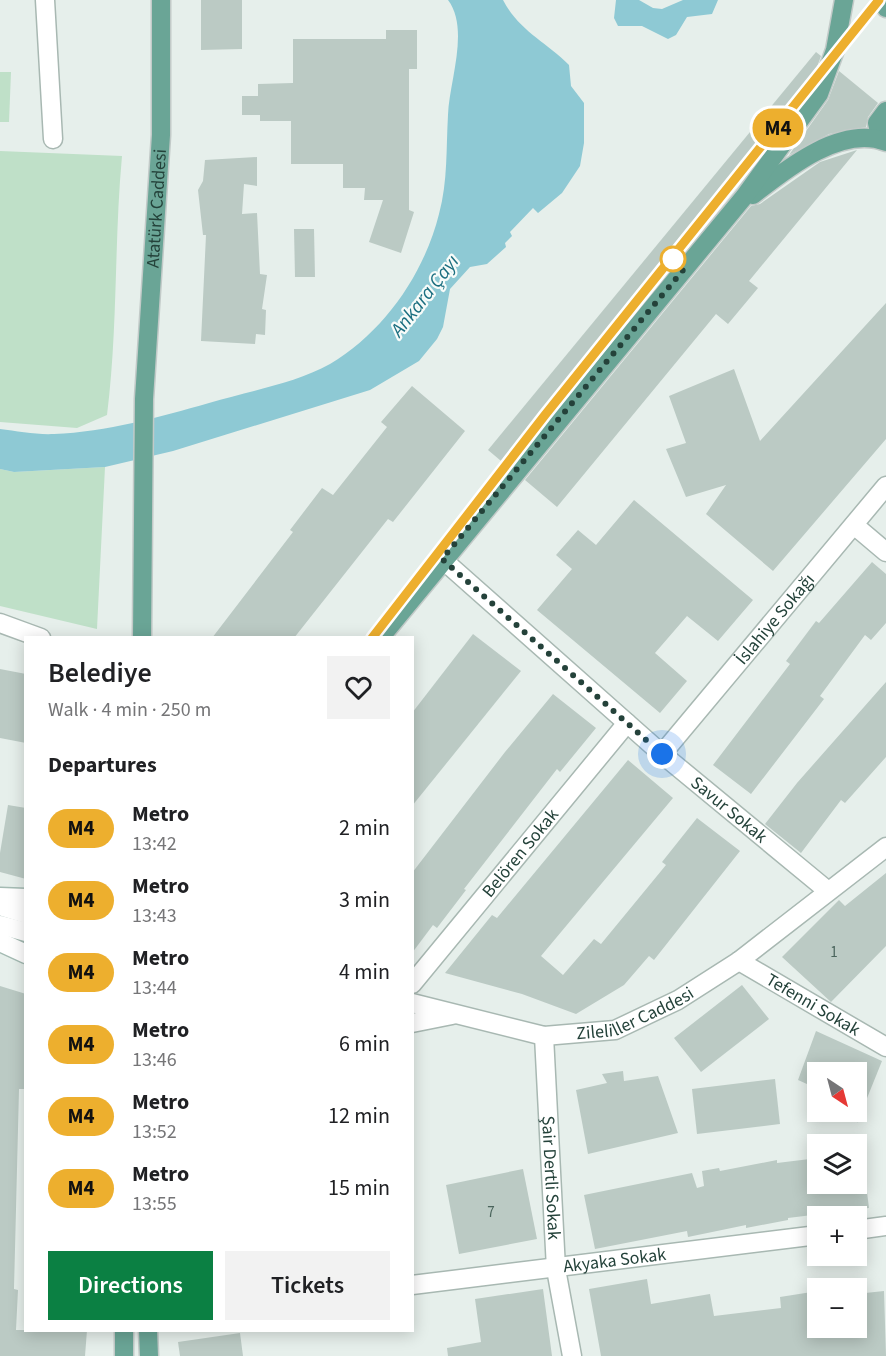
<!DOCTYPE html>
<html lang="en">
<head>
<meta charset="utf-8">
<style>
  :root { --surface:#fff; --page:#f2f2f2; --text:#202124; --muted:#757577; --accent:#0b8043 }
  body { margin:0; font-family:"Source Sans 3",sans-serif; background:var(--page); color:var(--text); height:100vh; display:flex; flex-direction:column; font-size:22px; white-space:nowrap }
  * { box-sizing:border-box; margin:0 }
  p { font-size:20px; color:var(--muted) }
  .icon { flex:none; width:33px; height:33px; fill:none; stroke:currentColor; stroke-width:2; stroke-linecap:round; stroke-linejoin:round }
  .map { position:relative; flex:1; overflow:hidden }
  .side { position:absolute; left:24px; top:636px; width:390px; height:696px; display:flex; flex-direction:column; background:var(--surface); border-radius:0px; box-shadow:0 3px 15px #0003 }
  .side>* { flex:none }
  .badge { padding:0 12px; border-radius:20px; font-size:21px; line-height:39px }
  .needle { width:39px; rotate:144deg }
  .fabs { position:absolute; left:807px; top:1062px; display:grid; gap:12px }
  .fabs a { display:grid; place-items:center; width:60px; height:60px; border-radius:0px; background:var(--surface); box-shadow:0 3px 15px #0003; font-size:30px }
  .you { position:absolute; width:30px; height:30px; margin:-15px; border:4px solid #fff; border-radius:50%; background:#1a73e8; box-shadow:0 0 0 9px #1a73e833 }
  .map>.badge { position:absolute; translate:-50% -50%; box-shadow:0 0 0 3px #fff }
  h2 { padding:0 24px; font-size:22px; line-height:54px }
  .round { display:grid; place-items:center; flex:none; width:63px; height:63px; border-radius:0px; background:var(--page) }
  .overview { display:flex; align-items:center; justify-content:space-between; height:102px; padding:0 24px }
  h1 { font-size:28px; font-weight:600; line-height:45px }
  .cta { display:flex; gap:12px; margin-top:auto; padding:12px 24px }
  .cta a { flex:1; height:69px; border-radius:0px; background:var(--accent); color:#fff; font-size:24px; font-weight:600; line-height:69px; text-align:center }
  .cta a+a { background:var(--page); color:var(--text) }
  ul { padding:0; list-style:none }
  li { display:flex; align-items:center; gap:18px; height:72px; padding:0 24px }
  li div { flex:1 }
  li b { display:block; font-size:22px }
  li em { font-style:normal }
  li .badge { min-width:66px; font-weight:700; text-align:center }
  .map>svg:first-child { display:block }
  .green { fill:#bfe0c8 }
  .water { fill:#8ec9d4 }
  .pier { fill:#e6efeb }
  .building { fill:#bbcac4 }
  .lines { fill:none; stroke-linecap:round; stroke-linejoin:round }
  .minor-casing { stroke:#a8b8b2; stroke-width:21 }
  .secondary-casing { stroke:#a4bbb3; stroke-width:21 }
  .primary-casing { stroke:#c2cac8; stroke-width:21 }
  .minor { stroke:#fff; stroke-width:18 }
  .secondary { stroke:#fff; stroke-width:18 }
  .primary { stroke:#6aa596; stroke-width:18 }
  .line-casing { stroke:#fff; stroke-width:14 }
  .line { stroke:#edaf2e; stroke-width:9 }
  .walk { stroke:#24423a; stroke-width:6; stroke-dasharray:0 10.8 }
  .stop-dot { fill:#fff; stroke:#edaf2e; stroke-width:3 }
  .labels { text-anchor:middle; dominant-baseline:central; stroke-width:4.5; stroke-linejoin:round; paint-order:stroke }
  .number-label { font-size:15px; fill:#4a645c }
  .street-label { font-size:18px; fill:#24423a; stroke:#f7fbf9 }
  .water-label { font-size:20px; font-style:italic; fill:#1c6f80; stroke:#f7fbf9 }
</style>
</head>
<body>
<div class="map">
<svg width="886" height="1356" viewBox="0 0 886 1356">
  <rect width="100%" height="100%" fill="#e6efeb"/>
  <g class="green">
    <polygon points="0,72 11,72 9,122 0,122"/>
    <path d="M0 151 122 156C114 242 118 329 107 415L77 428 0 422Z"/>
    <polygon points="105,467 97,629 0,606 0,469 14,472"/>
  </g>
  <g class="water">
    <path d="M448 0H503C519 31 545 41 569 65L571 86 584 103V143L580 166 562 193 538 213 533 208 510 232 512 236 505 243 506 247 487 264 470 267 450 289 443 327 437 339 419 361 370 390 173 451 105 467 14 472 0 469V429C17 431 37 435 54 434 107 432 159 417 209 403 248 391 294 384 330 364 384 332 424 274 439 214 448 181 446 148 448 115 449 82 470 29 448 0Z"/>
    <polygon points="616,0 718,0 712,14 687,17 676,35 668,39 642,26 618,26 614,18"/>
  </g>
  <polygon class="pier" points="639,0 683,0 662,9 653,8"/>
  <g class="building">
    <polygon points="201,0 242,0 242,49 201,50"/>
    <polygon points="386,30 417,30 417,69 409,69 409,210 414,212 401,253 369,242 383,200 364,200 365,188 343,188 343,164 291,164 291,121 260,121 260,115 242,115 242,96 258,96 258,84 293,83 293,39 386,39"/>
    <polygon points="816,52 821,56 809,89 735,190 507,466 488,450"/>
    <polygon points="839,71 878,103 868,117 866,127 829,134 789,155 828,100"/>
    <polygon points="857,150 749,281 758,288 728,324 716,314 557,507 525,480 751,206 760,204 820,162"/>
    <polygon points="257,157 257,186 244,184 242,214 257,213 260,274 267,275 262,309 266,310 265,335 256,334 255,344 201,341 206,235 203,235 198,190 203,181 205,160"/>
    <polygon points="294,229 314,229 315,277 295,277"/>
    <polygon points="886,303 886,439 773,571 706,514 726,485 686,497 666,449 686,443 669,396 734,369 760,441"/>
    <polygon points="412,386 465,431 393,522 388,519 294,638 212,638 293,532 290,530 322,488 333,495 387,427 381,422"/>
    <polygon points="634,500 753,600 718,641 687,616 655,653 687,681 660,713 537,610 572,569 556,555 578,530 596,545"/>
    <polygon points="872,562 886,574 886,623 871,640 865,635 820,696 824,699 751,794 713,765 790,664 786,661 816,621 819,623"/>
    <polygon points="473,634 521,671 412,806 412,713"/>
    <polygon points="0,669 26,674 26,743 0,738"/>
    <polygon points="886,682 886,757 845,803 841,800 801,853 765,824 797,783"/>
    <polygon points="553,694 596,728 560,772 557,769 464,889 466,890 437,928 433,925 412,953 412,873 505,752"/>
    <polygon points="628,760 673,798 541,956 563,975 594,939 601,944 666,865 662,862 697,818 740,851 654,960 649,956 624,985 576,1014 522,994 445,973 492,915 497,918"/>
    <polygon points="8,805 26,808 26,879 0,872 0,853"/>
    <polygon points="886,873 886,946 831,1002 782,957 839,900 845,906"/>
    <polygon points="742,985 769,1019 701,1072 674,1038"/>
    <polygon points="0,986 26,994 26,1089 19,1089 14,1289 18,1290 16,1330 87,1330 85,1356 0,1356"/>
    <polygon points="816,1031 882,1061 857,1123 856,1072 818,1072 818,1089 798,1080"/>
    <polygon points="623,1071 624,1081 658,1076 678,1133 588,1154 576,1090 607,1083 602,1074"/>
    <polygon points="775,1079 780,1124 697,1134 692,1089"/>
    <polygon points="818,1158 818,1184 866,1184 869,1208 788,1218 788,1220 746,1228 746,1225 688,1237 687,1231 595,1249 584,1195 692,1173 697,1188 704,1186 702,1171 719,1168 720,1171 777,1160 777,1163"/>
    <polygon points="523,1169 537,1239 459,1254 446,1185"/>
    <polygon points="647,1279 651,1304 710,1294 714,1316 781,1308 780,1297 818,1291 818,1328 856,1328 856,1294 884,1291 886,1356 601,1356 589,1289"/>
    <polygon points="543,1289 552,1356 448,1356 447,1348 481,1342 475,1299"/>
    <polygon points="240,1333 243,1356 180,1356 178,1342"/>
  </g>
  <g class="lines">
    <defs>
      <g id="minor">
        <polyline points="45,0 53,139"/>
        <polyline points="854,525 886,552"/>
        <path id="s1" d="M442 559 662 754 828 891"/>
        <polyline points="0,623 41,638"/>
        <path id="s2" d="M662 754 886 486"/>
        <path id="s3" d="M739 961 886 1047"/>
        <path id="s4" d="M412 984 627 723"/>
        <path id="s5" d="M412 1003 544 1036 615 1030 678 1000 739 961 886 847"/>
        <polyline points="412,1023 452,1015"/>
        <path id="s6" d="M544 1036 556 1269 572 1356"/>
        <polyline points="856,1230 886,1226"/>
        <path id="s7" d="M412 1285 818 1235"/>
      </g>
      <g id="secondary">
        <polyline points="0,897 26,898"/>
        <polyline points="0,906 26,914"/>
        <polyline points="0,925 26,932"/>
        <polyline points="0,942 26,954"/>
      </g>
      <g id="primary">
        <polyline points="882,0 886,8"/>
        <polyline points="881,140 877,123 886,111"/>
        <path d="M753 195C786 169 842 124 886 142"/>
        <path id="s8" d="M142 638 144 399 161 135V0"/>
        <polyline points="380,638 744,197 819,94 835,50 844,0"/>
        <polyline points="148,1330 149,1356"/>
        <polyline points="124,1356 124,1330"/>
      </g>
    </defs>
    <use href="#minor" class="minor-casing"/>
    <use href="#secondary" class="secondary-casing"/>
    <use href="#primary" class="primary-casing"/>
    <use href="#minor" class="minor"/>
    <use href="#secondary" class="secondary"/>
    <use href="#primary" class="primary"/>
  </g>
  <g class="lines">
    <defs>
      <polyline id="line" points="372,638 545,415 879,0"/>
    </defs>
    <use href="#line" class="line-casing"/>
    <use href="#line" class="line"/>
    <polyline class="walk" points="662,754 442,559 684,269 673,259"/>
  </g>
  <circle class="stop-dot" cx="673" cy="259" r="12"/>
  <g class="labels">
    <g class="number-label">
      <text x="834" y="952">1</text>
      <text x="491" y="1212">7</text>
    </g>
    <g class="street-label">
      <text stroke="none"><textPath href="#s8" startOffset="430">Atatürk Caddesi</textPath></text>
      <text stroke="none"><textPath href="#s2" startOffset="176">İslahiye Sokağı</textPath></text>
      <text stroke="none"><textPath href="#s1" startOffset="381">Savur Sokak</textPath></text>
      <text stroke="none"><textPath href="#s4" startOffset="170">Belören Sokak</textPath></text>
      <text stroke="none"><textPath href="#s3" startOffset="86">Tefenni Sokak</textPath></text>
      <text stroke="none"><textPath href="#s5" startOffset="231">Zileliller Caddesi</textPath></text>
      <text stroke="none"><textPath href="#s6" startOffset="142">Şair Dertli Sokak</textPath></text>
      <text stroke="none"><textPath href="#s7" startOffset="204">Akyaka Sokak</textPath></text>
    </g>
    <g class="water-label">
      <text transform="translate(425 296) rotate(-52)">Ankara Çayı</text>
    </g>
  </g>
</svg>
<div class="fabs">
<a><svg class="needle" viewBox="-14 -14 28 28"><path d="M0-13l5 13h-10z" fill="#e53935"/><path d="M0 13l5-13h-10z" fill="#757577"/></svg></a>
<a><svg class="icon" aria-label="layers" viewBox="0 0 24 24"><path d="M12 4l9 5-9 5-9-5zM3 14l9 5 9-5"/></svg></a>
<a>+</a>
<a>−</a>
</div>
<div class="you" style="left:662px;top:754px"></div>
<b class="badge" style="left:778px;top:128px;background:#edaf2e;color:#111">M4</b>
<section class="side">
<div class="overview"><div><h1>Belediye</h1><p>Walk · 4 min · 250 m</p></div><a class="round"><svg class="icon" aria-label="heart" viewBox="0 0 24 24"><path d="M12 20l-8-8c-3-5 5-10 8-4 3-6 11-1 8 4z"/></svg></a></div>
<h2>Departures</h2>
<ul>
<li><span class="badge" style="background:#edaf2e;color:#111">M4</span><div><b>Metro</b><p>13:42</p></div><em>2 min</em></li>
<li><span class="badge" style="background:#edaf2e;color:#111">M4</span><div><b>Metro</b><p>13:43</p></div><em>3 min</em></li>
<li><span class="badge" style="background:#edaf2e;color:#111">M4</span><div><b>Metro</b><p>13:44</p></div><em>4 min</em></li>
<li><span class="badge" style="background:#edaf2e;color:#111">M4</span><div><b>Metro</b><p>13:46</p></div><em>6 min</em></li>
<li><span class="badge" style="background:#edaf2e;color:#111">M4</span><div><b>Metro</b><p>13:52</p></div><em>12 min</em></li>
<li><span class="badge" style="background:#edaf2e;color:#111">M4</span><div><b>Metro</b><p>13:55</p></div><em>15 min</em></li>
</ul>
<div class="cta"><a>Directions</a><a>Tickets</a></div>
</section>
</div>
</body>
</html>
